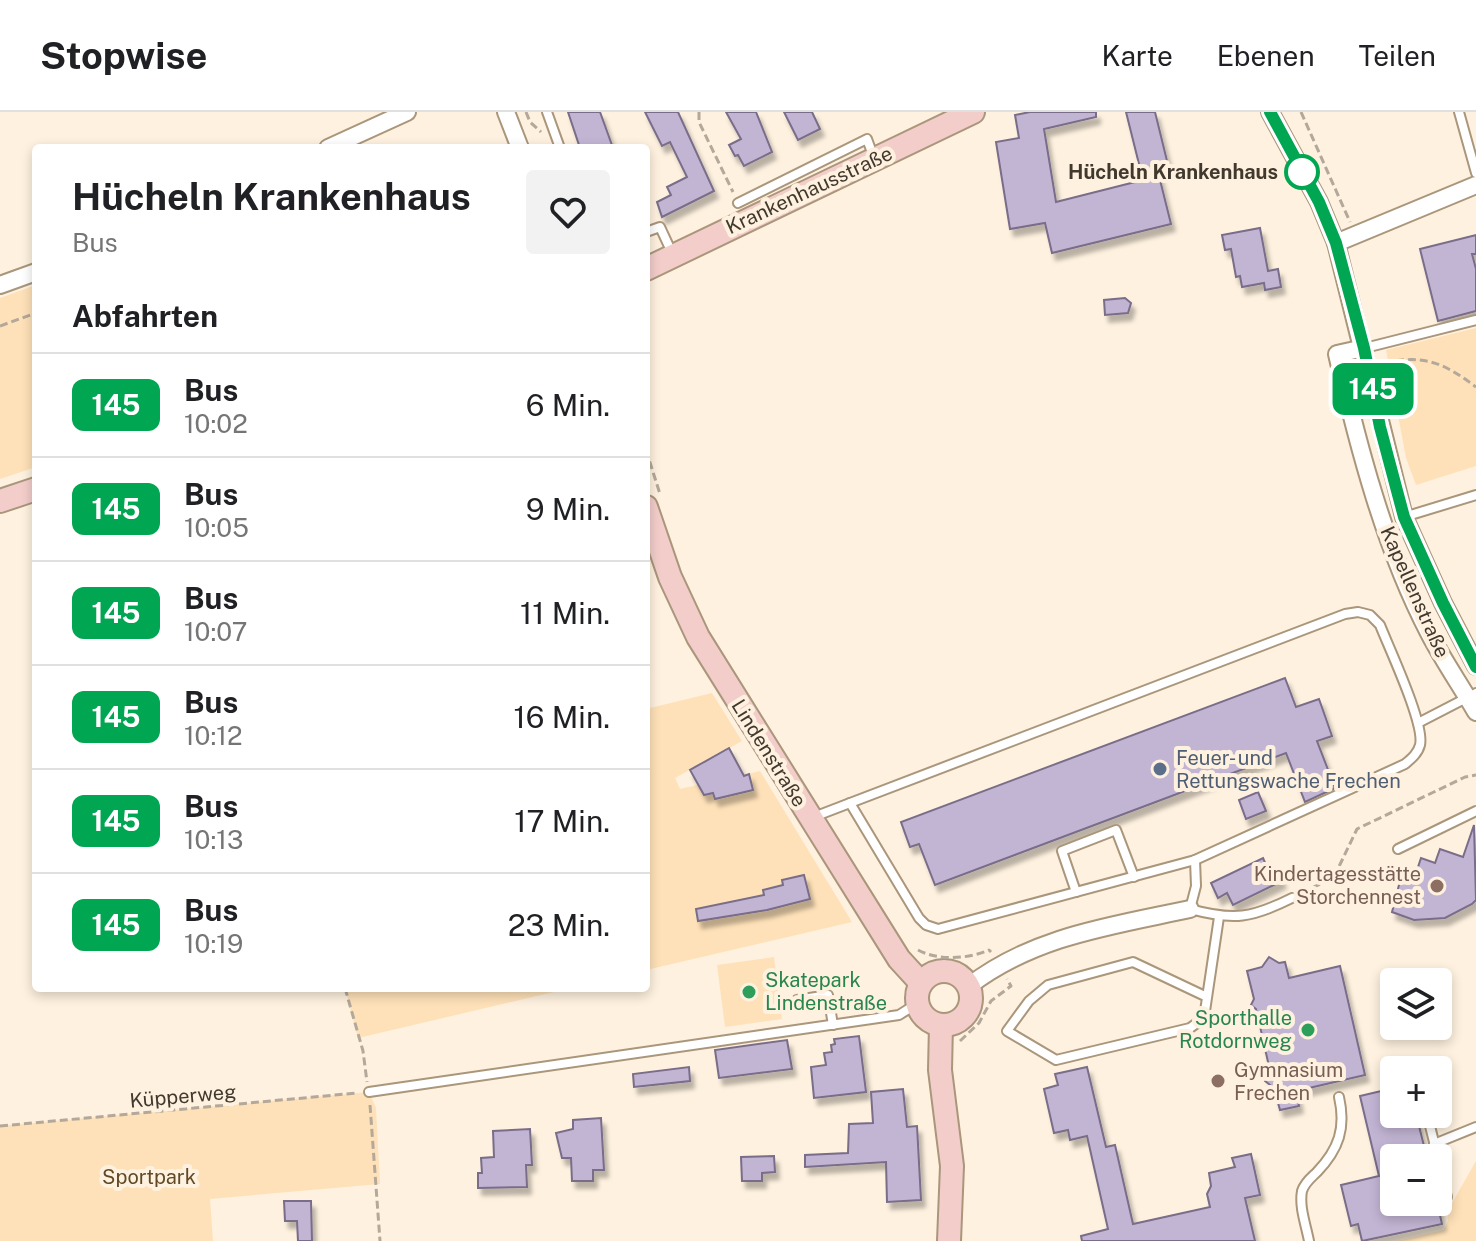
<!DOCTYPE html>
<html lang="de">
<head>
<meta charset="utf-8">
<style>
  :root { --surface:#fff; --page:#f2f2f2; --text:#202124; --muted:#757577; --line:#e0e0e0 }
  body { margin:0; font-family:"Public Sans",sans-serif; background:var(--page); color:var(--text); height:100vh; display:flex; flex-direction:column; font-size:30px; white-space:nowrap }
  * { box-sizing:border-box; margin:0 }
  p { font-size:26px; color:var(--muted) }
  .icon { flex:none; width:44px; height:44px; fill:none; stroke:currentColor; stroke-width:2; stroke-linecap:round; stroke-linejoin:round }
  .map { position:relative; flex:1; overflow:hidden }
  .drawer { position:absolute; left:32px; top:32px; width:618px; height:848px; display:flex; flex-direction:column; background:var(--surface); border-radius:8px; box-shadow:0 4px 12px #0003 }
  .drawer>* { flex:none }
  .badge { padding:0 16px; border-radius:12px; font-size:28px; line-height:52px }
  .fabs { position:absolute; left:1380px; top:856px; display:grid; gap:16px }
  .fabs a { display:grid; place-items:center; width:72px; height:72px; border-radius:8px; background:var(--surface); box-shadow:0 4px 12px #0003; font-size:40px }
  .map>.badge { position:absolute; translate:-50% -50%; box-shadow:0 0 0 4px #fff }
  h2 { padding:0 40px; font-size:30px; line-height:72px }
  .round { display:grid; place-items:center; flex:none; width:84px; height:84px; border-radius:8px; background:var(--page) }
  .head { display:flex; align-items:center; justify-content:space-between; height:136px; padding:0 40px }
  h1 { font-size:38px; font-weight:700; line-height:60px }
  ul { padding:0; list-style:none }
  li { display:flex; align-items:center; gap:24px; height:104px; padding:0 40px; border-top:2px solid var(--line) }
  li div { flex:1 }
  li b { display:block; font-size:30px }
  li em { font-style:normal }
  li .badge { min-width:88px; font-weight:700; text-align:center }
  header { display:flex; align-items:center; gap:48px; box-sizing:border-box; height:112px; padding:0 40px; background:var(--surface); border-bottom:2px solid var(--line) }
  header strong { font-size:38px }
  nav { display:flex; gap:44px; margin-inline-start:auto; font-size:28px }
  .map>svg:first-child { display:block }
  .green { fill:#fee1b8 }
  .building { fill:#c2b5d4; stroke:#796d89; stroke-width:2; filter:url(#shadow) }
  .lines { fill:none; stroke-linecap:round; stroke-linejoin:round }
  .lane-casing { stroke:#aa967b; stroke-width:12 }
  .street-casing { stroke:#aa967b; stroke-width:20 }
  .secondary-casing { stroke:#aa967b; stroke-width:26 }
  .path { stroke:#b3a899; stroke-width:3; stroke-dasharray:8 4; stroke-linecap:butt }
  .lane { stroke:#fff; stroke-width:8 }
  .street { stroke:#fff; stroke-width:16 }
  .secondary { stroke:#f3cdca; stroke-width:22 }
  .line-casing { stroke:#fff; stroke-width:18 }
  .line { stroke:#00a651; stroke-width:12 }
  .stop-dot { fill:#fff; stroke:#00a651; stroke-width:4 }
  .service-dot { fill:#5c6f8a; stroke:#fef1df; stroke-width:3 }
  .education-dot { fill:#8d6e63; stroke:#fef1df; stroke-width:3 }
  .leisure-dot { fill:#2e9e5b; stroke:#fef1df; stroke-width:3 }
  .labels { text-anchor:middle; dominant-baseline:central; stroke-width:8; stroke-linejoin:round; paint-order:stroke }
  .stop-label { font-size:20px; font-weight:bold; fill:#42392e; stroke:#fef1df; text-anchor:end }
  .street-label { font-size:20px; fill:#42392e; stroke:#fef1df }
  .service-label { font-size:20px; fill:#4e5e75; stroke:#fef1df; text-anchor:start }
  .education-label { font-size:20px; fill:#785e54; stroke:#fef1df; text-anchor:end }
  .leisure-label { font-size:20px; fill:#27864d; stroke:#fef1df; text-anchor:start }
  .park-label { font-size:20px; fill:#614925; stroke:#fef1df }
</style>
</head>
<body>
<header>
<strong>Stopwise</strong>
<nav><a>Karte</a><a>Ebenen</a><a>Teilen</a></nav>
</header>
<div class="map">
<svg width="1476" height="1129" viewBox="0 0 1476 1129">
  <defs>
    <filter id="shadow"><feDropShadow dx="4" dy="7" stdDeviation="2" flood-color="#0004"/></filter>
  </defs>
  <rect width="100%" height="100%" fill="#fef1df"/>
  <g class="green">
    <polygon points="36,173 36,355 0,367 0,186"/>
    <polygon points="1476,216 1476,354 1416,373 1406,346 1386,238"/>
    <polygon points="712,581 742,629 675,666 680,677 760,659 852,810 646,858 646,597"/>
    <polygon points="774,845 782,907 725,915 717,853"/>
    <polygon points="345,876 571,876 358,926"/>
    <polygon points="369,980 376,996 380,1072 210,1087 213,1129 0,1129 0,1014"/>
    <polygon points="1476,1049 1476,1129 1397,1129 1444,1118 1448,1109 1447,1100"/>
  </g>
  <g class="building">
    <polygon points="568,0 600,0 613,36 580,36"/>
    <polygon points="645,0 678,0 714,79 662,105 657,90 671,83 667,75 687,65 670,30 662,34"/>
    <polygon points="726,0 756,0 772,40 744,54 738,43 735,44 729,33 741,27"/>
    <polygon points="784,0 812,0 820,17 798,28"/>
    <polygon points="1030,0 1096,0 1096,5 1044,17 1056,90 1143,68 1126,0 1155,0 1168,53 1157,56 1171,112 1052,141 1045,111 1010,117 996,30 1019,26 1015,3"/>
    <polygon points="1260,116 1268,159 1278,157 1281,175 1265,178 1264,171 1242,175 1240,164 1236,165 1231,137 1225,138 1222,123"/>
    <polygon points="1476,123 1476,142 1472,142 1476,157 1476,199 1438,209 1420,137"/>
    <polygon points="1125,186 1131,191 1128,201 1105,203 1104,188"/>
    <polygon points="1285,566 1296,595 1319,587 1332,624 1317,629 1335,676 1305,690 1286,641 935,773 919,732 910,735 901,710"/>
    <polygon points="729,636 744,664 749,662 753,678 715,687 713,681 704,683 690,658"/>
    <polygon points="1258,680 1266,699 1246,707 1239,688"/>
    <polygon points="1474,713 1476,788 1472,792 1445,806 1414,808 1392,800 1401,765 1413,770 1421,746 1435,751 1440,737 1463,745"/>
    <polygon points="1263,746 1269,760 1276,757 1282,769 1233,793 1227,781 1218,786 1211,771"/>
    <polygon points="804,763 810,787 767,798 698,809 696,797 764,783 763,778 783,773 782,768"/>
    <polygon points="1269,845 1279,851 1285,850 1289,866 1340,854 1365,963 1296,979 1299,994 1280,998 1274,976 1265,969 1270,959 1264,932 1259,929 1262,923 1256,897 1251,893 1254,887 1247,859 1262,855"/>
    <polygon points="859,924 866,980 814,986 811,955 826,953 824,941 832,940 831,933 835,932 834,927"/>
    <polygon points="787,928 792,957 719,966 715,938"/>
    <polygon points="689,955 690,969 634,975 633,962"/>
    <polygon points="1087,955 1106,1035 1115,1033 1133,1112 1210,1095 1207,1082 1211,1074 1209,1061 1235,1055 1232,1046 1251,1042 1260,1083 1245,1086 1255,1129 1082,1129 1081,1124 1108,1117 1087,1024 1070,1028 1068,1018 1054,1021 1044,977 1058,973 1055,962"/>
    <polygon points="1394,976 1394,1002 1416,1002 1427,1046 1394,1046 1394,1090 1437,1090 1442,1112 1362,1129 1358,1112 1351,1114 1341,1073 1379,1064 1360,984"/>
    <polygon points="903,977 907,1015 917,1014 921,1088 887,1090 886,1050 805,1055 805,1043 848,1041 849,1012 873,1011 871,980"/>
    <polygon points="601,1006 604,1058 593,1058 593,1069 572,1069 571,1046 562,1046 556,1021 573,1017 573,1008"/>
    <polygon points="530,1017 532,1053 526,1053 527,1075 478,1076 478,1061 482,1061 481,1046 494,1045 493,1019"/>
    <polygon points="774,1044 775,1060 762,1061 762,1069 742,1069 741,1045"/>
    <polygon points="284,1089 311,1089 312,1129 298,1129 297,1109 285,1109"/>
  </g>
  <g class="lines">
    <defs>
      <g id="lane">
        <polyline points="547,0 560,36"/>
        <polyline points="1459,0 1476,61"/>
        <polyline points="738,91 867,27 874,46"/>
        <polyline points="646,120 660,115 673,143"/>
        <polyline points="1365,236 1476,208"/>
        <polyline points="1404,405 1476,383"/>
        <path d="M1358 500 1370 503 1380 513C1389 536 1425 612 1420 633 1418 641 1412 646 1405 652L1195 748 938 817 926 813 919 806 850 691 1345 502Z"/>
        <polyline points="1418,611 1476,581"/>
        <polyline points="811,706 850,691"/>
        <polyline points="1398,737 1476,699"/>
        <path d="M1195 748 1196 774 1190 797C1234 809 1252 806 1292 786"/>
        <polyline points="1076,780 1062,739 1116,718 1134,765"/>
        <polyline points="1207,885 1133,850 1048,873 1029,889 1007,919 1056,948 1190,916 1204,906 1219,805"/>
        <polyline points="797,888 828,883 833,913"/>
        <polyline points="369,980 899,903 918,891"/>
        <polyline points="1427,1002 1438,1046"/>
        <polyline points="1434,1032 1476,1015"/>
        <polyline points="1438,1046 1447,1085"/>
        <path d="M1309 1129C1306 1113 1299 1095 1302 1079 1305 1070 1311 1066 1317 1060 1339 1037 1346 1016 1339 985"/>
      </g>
      <g id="street">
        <polyline points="506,0 520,36"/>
        <polyline points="1270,0 1319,90 1336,131 1404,405 1443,491 1476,554"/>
        <polyline points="328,36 407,0"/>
        <polyline points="1336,131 1476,73"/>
        <polyline points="0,173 36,160"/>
        <path d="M1364 236 1337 242C1358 334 1385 437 1429 521 1443 548 1461 574 1476 600"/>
        <path d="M969 874C1034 824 1111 814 1190 797"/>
      </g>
      <g id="secondary">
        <polyline points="646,157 973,0"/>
        <polyline points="0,389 36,377"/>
        <polyline points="646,395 670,465 698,525 899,847 921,871"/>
        <circle cx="944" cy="886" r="27"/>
        <polyline points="941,913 940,958 952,1054 949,1129"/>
      </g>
    </defs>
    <use href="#lane" class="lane-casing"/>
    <use href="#street" class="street-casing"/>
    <use href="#secondary" class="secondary-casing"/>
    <g class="path">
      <polyline points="526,0 530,10 541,20"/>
      <polyline points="699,0 699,10 733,80"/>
      <polyline points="1301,0 1350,110"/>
      <polyline points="0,214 36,201"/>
      <path d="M1384 251C1424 242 1444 251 1476 275"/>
      <polyline points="646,338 660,382"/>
      <polyline points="1302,781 1334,765 1357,717 1465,665 1476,663"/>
      <path d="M918 838C938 849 969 847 989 838L991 840"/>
      <polyline points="345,876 363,939 367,970"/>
      <polyline points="960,929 979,911 991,889 1011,874 1007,867"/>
      <polyline points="370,993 380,1129"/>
      <polyline points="0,1014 357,981"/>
    </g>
    <use href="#lane" class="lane"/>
    <use href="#street" class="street"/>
    <use href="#secondary" class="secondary"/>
  </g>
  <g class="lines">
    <defs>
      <polyline id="line" points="1270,0 1319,90 1336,131 1364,236 1380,315 1404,405 1443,491 1476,555"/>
    </defs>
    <use href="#line" class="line-casing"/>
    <use href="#line" class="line"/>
  </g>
  <circle class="stop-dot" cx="1302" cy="60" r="16"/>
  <circle class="service-dot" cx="1160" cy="657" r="8"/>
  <g class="education-dot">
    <circle cx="1437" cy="774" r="8"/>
    <circle cx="1218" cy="969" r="8"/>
  </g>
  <g class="leisure-dot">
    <circle cx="749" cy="880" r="8"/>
    <circle cx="1308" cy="918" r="8"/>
  </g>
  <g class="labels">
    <g class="stop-label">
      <text x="1278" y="60">Hücheln Krankenhaus</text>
    </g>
    <g class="street-label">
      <text transform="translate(809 78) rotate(-25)">Krankenhausstraße</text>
      <text transform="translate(1415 480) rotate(66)">Kapellenstraße</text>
      <text transform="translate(769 641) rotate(58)">Lindenstraße</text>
      <text transform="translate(183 984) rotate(-5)">Küpperweg</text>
    </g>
    <g class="service-label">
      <text x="1176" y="646">Feuer- und<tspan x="1176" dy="23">Rettungswache Frechen</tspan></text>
    </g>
    <g class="education-label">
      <text x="1421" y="762">Kindertagesstätte<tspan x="1421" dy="23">Storchennest</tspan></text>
      <text x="1234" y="958" text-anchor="start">Gymnasium<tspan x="1234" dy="23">Frechen</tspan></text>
    </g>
    <g class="leisure-label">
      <text x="765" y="868">Skatepark<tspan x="765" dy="23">Lindenstraße</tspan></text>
      <text x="1292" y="906" text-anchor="end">Sporthalle<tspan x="1292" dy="23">Rotdornweg</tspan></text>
    </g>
    <g class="park-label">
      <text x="149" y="1065">Sportpark</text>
    </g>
  </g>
</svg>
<div class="fabs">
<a><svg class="icon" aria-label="layers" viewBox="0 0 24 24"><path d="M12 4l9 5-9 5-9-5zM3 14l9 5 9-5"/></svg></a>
<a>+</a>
<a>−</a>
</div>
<b class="badge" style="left:1373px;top:277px;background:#00a651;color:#fff">145</b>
<section class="drawer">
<div class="head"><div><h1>Hücheln Krankenhaus</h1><p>Bus</p></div><a class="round"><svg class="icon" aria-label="heart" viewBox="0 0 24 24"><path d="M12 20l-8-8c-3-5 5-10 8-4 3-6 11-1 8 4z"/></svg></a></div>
<h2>Abfahrten</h2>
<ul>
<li><span class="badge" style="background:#00a651;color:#fff">145</span><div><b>Bus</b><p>10:02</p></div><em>6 Min.</em></li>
<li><span class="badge" style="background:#00a651;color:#fff">145</span><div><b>Bus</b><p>10:05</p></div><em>9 Min.</em></li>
<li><span class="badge" style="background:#00a651;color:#fff">145</span><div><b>Bus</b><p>10:07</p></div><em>11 Min.</em></li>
<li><span class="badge" style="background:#00a651;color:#fff">145</span><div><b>Bus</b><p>10:12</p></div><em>16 Min.</em></li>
<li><span class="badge" style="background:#00a651;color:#fff">145</span><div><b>Bus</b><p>10:13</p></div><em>17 Min.</em></li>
<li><span class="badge" style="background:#00a651;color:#fff">145</span><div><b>Bus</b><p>10:19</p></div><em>23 Min.</em></li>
</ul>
</section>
</div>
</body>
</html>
